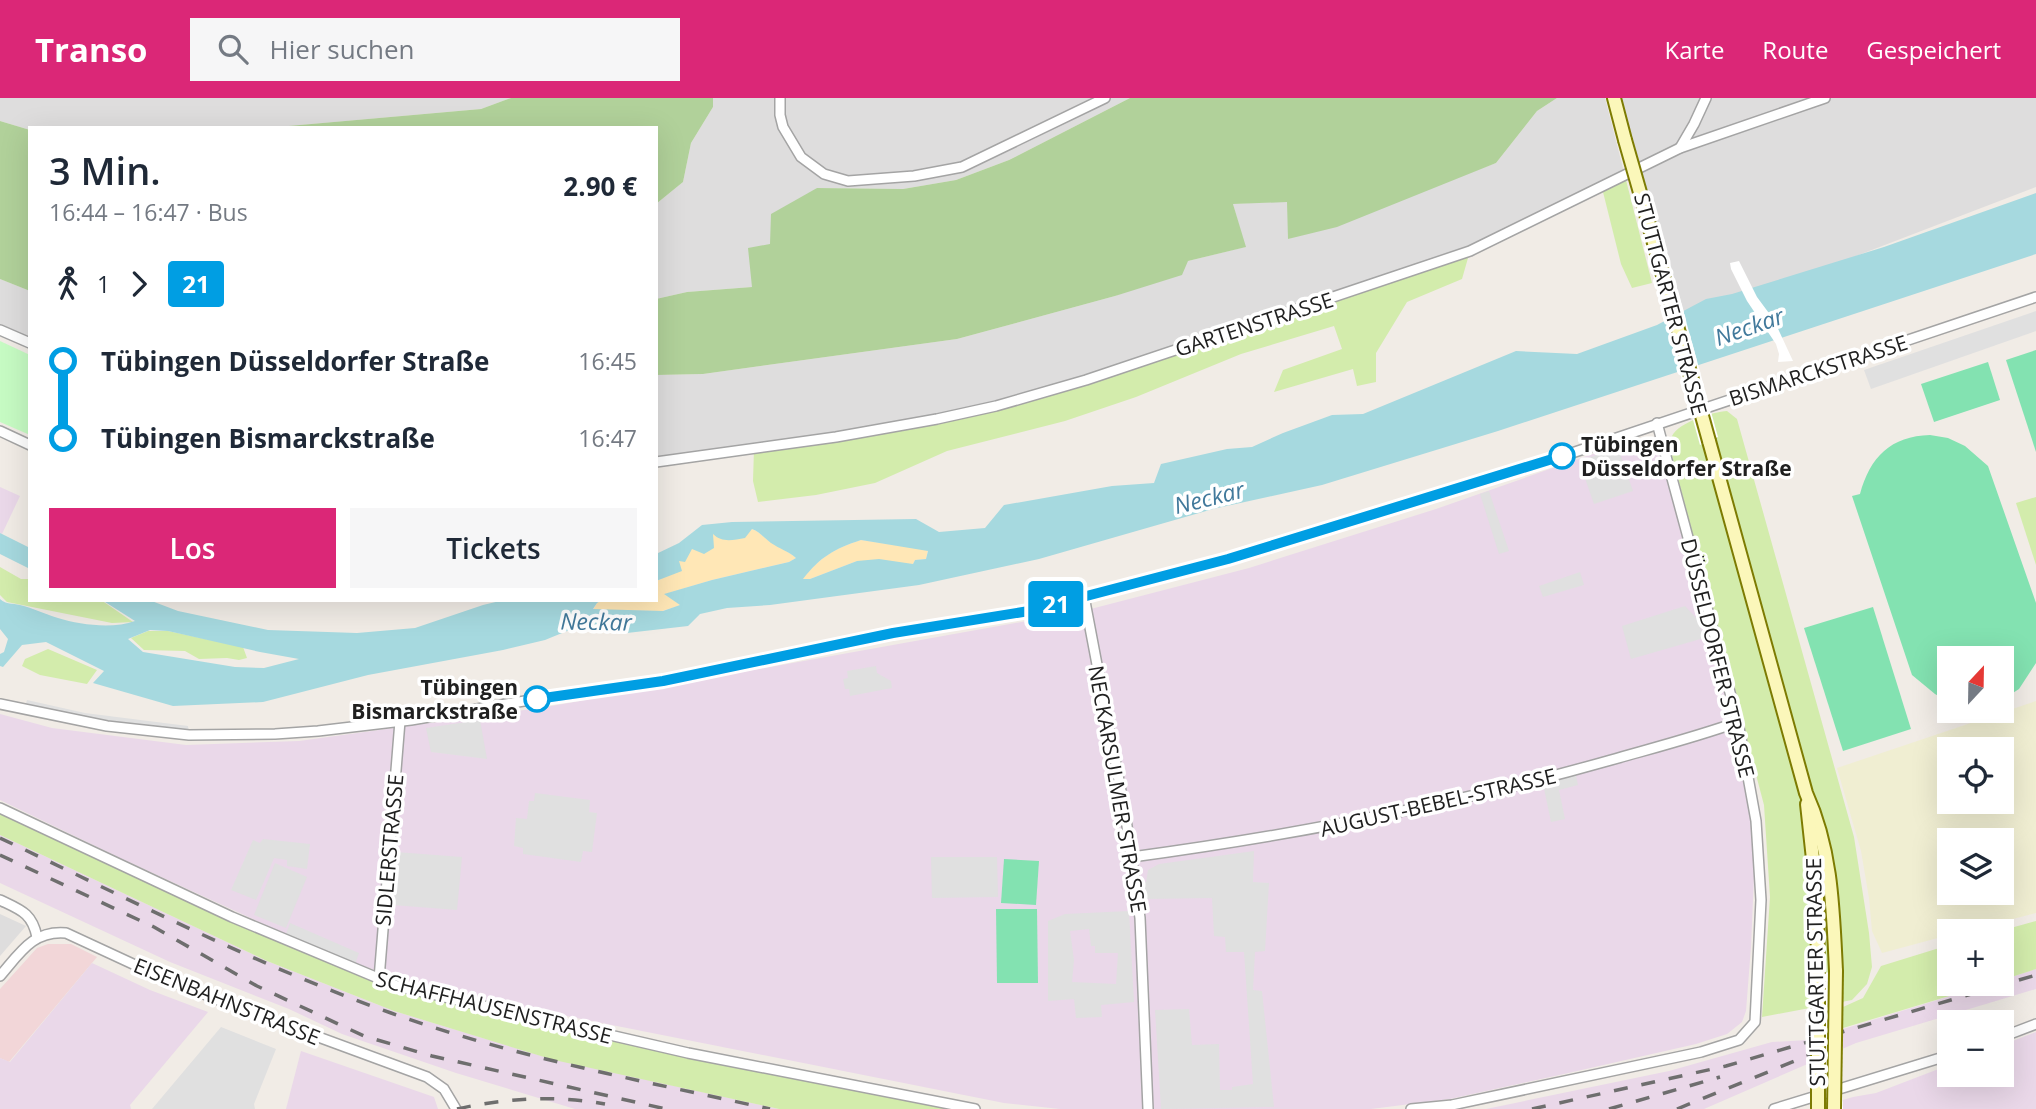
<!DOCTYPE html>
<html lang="de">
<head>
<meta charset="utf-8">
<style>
  :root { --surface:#fff; --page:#f6f6f7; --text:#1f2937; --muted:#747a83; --accent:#db2777 }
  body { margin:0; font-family:"Open Sans",sans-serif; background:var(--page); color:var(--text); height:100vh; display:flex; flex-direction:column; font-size:26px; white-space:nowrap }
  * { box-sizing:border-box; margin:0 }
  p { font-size:23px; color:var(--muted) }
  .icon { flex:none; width:38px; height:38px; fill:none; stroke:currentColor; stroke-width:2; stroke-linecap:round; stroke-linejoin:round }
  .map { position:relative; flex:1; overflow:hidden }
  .details { position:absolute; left:28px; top:28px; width:630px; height:476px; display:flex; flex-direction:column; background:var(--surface); border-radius:0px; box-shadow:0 7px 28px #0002 }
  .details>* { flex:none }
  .badge { padding:0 14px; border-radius:5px; font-size:24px; line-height:46px }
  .needle { width:46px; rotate:22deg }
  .fabs { position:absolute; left:1937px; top:548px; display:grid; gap:14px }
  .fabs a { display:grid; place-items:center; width:77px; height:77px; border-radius:0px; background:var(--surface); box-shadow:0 7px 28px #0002; font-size:35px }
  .map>.badge { position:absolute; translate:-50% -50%; box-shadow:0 0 0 4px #fff }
  .legs { display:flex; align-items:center; gap:10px; height:77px; padding:0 21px; font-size:23px }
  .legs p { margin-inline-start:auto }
  .headline { display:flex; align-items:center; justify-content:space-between; height:119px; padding:0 21px }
  h1 { font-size:38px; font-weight:600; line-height:52px }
  .cta { display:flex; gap:14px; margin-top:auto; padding:14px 21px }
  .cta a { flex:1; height:80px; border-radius:0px; background:var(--accent); color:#fff; font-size:28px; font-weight:600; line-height:80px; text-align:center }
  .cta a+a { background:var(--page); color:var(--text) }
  ul { padding:0 21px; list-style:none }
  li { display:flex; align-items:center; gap:24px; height:77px; font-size:26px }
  li i { display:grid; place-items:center; width:10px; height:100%; margin:0 9px; background:currentColor }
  li i::after { content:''; width:18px; height:18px; margin:-9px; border:5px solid; border-radius:50%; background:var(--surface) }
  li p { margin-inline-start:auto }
  li:first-child i { background:linear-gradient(#0000 50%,currentColor 0) }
  li:last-child i { background:linear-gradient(currentColor 50%,#0000 0) }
  header { display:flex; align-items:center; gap:42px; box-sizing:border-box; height:98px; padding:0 35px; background:var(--accent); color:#fff }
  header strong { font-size:33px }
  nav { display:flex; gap:38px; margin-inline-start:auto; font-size:24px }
  .search { width:490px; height:63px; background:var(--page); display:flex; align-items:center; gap:18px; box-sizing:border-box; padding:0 24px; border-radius:0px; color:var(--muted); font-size:26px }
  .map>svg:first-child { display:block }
  .residential { fill:#dedddd }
  .commercial { fill:#f2d6d8 }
  .industrial { fill:#ead8e9 }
  .farmland { fill:#f0eed2; fill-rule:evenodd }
  .grass { fill:#d3ecac }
  .forest { fill:#b1d19a }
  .sand { fill:#ffe7b6 }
  .park { fill:#c6fbc3 }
  .pitch { fill:#83e2b1 }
  .parking { fill:#e0e0e0; fill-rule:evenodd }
  .water { fill:#a6d9df; fill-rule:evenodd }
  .pier { fill:#fff }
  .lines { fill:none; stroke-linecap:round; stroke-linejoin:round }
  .minor-casing { stroke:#a4a4a4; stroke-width:12 }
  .secondary-casing { stroke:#7d7b02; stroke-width:16 }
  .minor { stroke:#fff; stroke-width:9 }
  .secondary { stroke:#fbf7ba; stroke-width:12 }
  .rail { stroke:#6e6e6e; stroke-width:3.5; stroke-dasharray:14 14; stroke-linecap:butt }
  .secondary-bridge-casing { stroke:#7d7b02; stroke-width:16; stroke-linecap:butt }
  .secondary-bridge { stroke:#fbf7ba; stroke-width:12 }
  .line-1-casing { stroke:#fff; stroke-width:16 }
  .line-1 { stroke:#009ee3; stroke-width:10 }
  .stop-1-dot { fill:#fff; stroke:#009ee3; stroke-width:3.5 }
  .labels { text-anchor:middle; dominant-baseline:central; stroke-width:7; stroke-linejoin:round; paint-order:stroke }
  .street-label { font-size:21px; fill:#202020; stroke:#fff }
  .stop-label { font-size:21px; font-weight:bold; fill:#202020; stroke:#fff; text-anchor:start }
  .water-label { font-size:23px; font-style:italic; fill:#41799b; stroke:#fff }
</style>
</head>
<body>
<header>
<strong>Transo</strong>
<div class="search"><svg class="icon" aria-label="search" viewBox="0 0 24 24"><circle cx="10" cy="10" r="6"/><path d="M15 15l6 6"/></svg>Hier suchen</div>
<nav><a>Karte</a><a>Route</a><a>Gespeichert</a></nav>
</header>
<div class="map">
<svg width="2036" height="1011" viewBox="0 0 2036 1011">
  <rect width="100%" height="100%" fill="#f1ece6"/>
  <g class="residential">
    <polygon points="0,0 511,0 481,11 266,30 30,30 30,32 0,23"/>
    <polygon points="713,0 1130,0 1009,62 956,82 903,91 817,90 771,147 752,189 687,194 656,201 656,106 683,84 691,45 713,9"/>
    <polygon points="1557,0 1605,0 1625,78 1491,144 1086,282 937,321 656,364 656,277 703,276 957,241 1115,198 1188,163 1245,149 1233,106 1288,103 1288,141 1496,65 1537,13"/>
    <polygon points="1619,0 2036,0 2036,89 1684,224"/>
    <polygon points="0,181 30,193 30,245 0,233"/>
    <polygon points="0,816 26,828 0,858"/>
  </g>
  <polygon class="commercial" points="48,846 71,846 97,859 9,964 0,960 0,891 37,850"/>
  <g class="industrial">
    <polygon points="1621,346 1639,346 1657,351 1664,359 1737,642 1751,723 1754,778 1751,849 1746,913 1742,924 1727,936 1696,946 1564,976 1450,1001 1371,1011 1060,1011 1004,1005 471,899 400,881 322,853 120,760 0,702 0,616 52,630 186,647 299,643 546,609 1083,513 1249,470 1436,411"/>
    <polygon points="0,389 20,398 2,436 0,435"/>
    <polygon points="0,737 267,863 394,913 545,959 779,1011 575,1011 456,975 342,936 289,911 170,864 0,785"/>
    <polygon points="92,865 150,892 208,914 130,1007 131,1011 0,1011 0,960 10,964"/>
    <polygon points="2036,871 2036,891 1856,945 1704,1011 1486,1011 1669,973 1772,944 1808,942 1989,886 2002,886 2002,882"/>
    <polygon points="2036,934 2036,1011 1812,1011 1853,999 1876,995 1949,967 1950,976 2002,976 2002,947"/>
    <polygon points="301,953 434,999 438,1011 286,1011"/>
  </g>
  <path class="farmland" d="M2036 603V815L1967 833H1950L1949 837 1882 855 1872 833 1869 800 1861 753 1837 670ZM1950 651H2002V704H1950ZM1950 742H2002V794H1950Z"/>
  <g class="grass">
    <polygon points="1625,78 1652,185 1632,190 1621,166 1602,90"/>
    <polygon points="1470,153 1462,181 1407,204 1376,255 1376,284 1357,288 1353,271 1274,294 1283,272 1342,251 1334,228 1241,256 1136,299 1065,323 947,353 875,385 816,397 758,404 753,383 754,351 996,308"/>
    <path d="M1727 313 1737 321 1854 739 1869 835 1872 869 1867 886 1852 902 1762 919 1770 799 1764 707 1671 354C1671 348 1670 343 1672 338 1679 324 1713 314 1727 313Z"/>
    <polygon points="2036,399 2036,467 2016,405"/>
    <polygon points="0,469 21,481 30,481 30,502 101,502 133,524 112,525 7,504 0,497"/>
    <polygon points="148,533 168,533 243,549 247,560 239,562 227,560 199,561 185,553 144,552 131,540"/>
    <polygon points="48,551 97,572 87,586 40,577 22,568 25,561"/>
    <polygon points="0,710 232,819 430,897 975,1011 779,1011 554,962 394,913 267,863 0,737"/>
    <polygon points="2036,823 2036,871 2002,882 2002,833 2000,833"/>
    <polygon points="1949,847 1950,886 1989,886 1843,930 1843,909 1863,900 1881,868"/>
  </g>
  <g class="forest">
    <polygon points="511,0 713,0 713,9 691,45 683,84 656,106 656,30 266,30 481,11"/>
    <polygon points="1130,0 1557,0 1537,13 1496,65 1337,129 1288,141 1287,104 1233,106 1246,149 1188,163 1182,177 1115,198 957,241 703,276 656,277 656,201 687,194 752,189 748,150 770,146 771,116 817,90 903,91 956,82 1009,62"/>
    <polygon points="0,23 30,32 30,193 0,181"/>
  </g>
  <g class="sand">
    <path d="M752 431C760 434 764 440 771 444 780 450 788 453 796 460L789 464 712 482 665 496 681 507 662 513 593 512 597 505 602 502H656V483C671 479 678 462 690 452 697 446 707 444 713 436L747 435Z"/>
    <path d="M861 442 928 452 926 461 915 462 913 466 857 463 810 481H802C823 458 831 452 861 442Z"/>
  </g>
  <polygon class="park" points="0,243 30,257 30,337 0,324"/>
  <g class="pitch">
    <polygon points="2036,252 2036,354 2006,262"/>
    <polygon points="1988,264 2000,302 1934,324 1921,286"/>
    <path d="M1930 337 1948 340 1965 348 1988 368 2036 505V565L2019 591 2002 602V560H1950L1949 604 1935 596 1912 577 1852 398 1860 396C1870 359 1891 338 1930 337Z"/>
    <polygon points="1873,509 1911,631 1843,653 1804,530"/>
    <polygon points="1004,761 1039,763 1036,807 1001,805"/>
    <polygon points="996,811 1037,811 1038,885 997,885"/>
  </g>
  <g class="parking">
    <polygon points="2036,213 2036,233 1871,291 1864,272"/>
    <polygon points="1618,350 1633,393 1594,406 1579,363"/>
    <polygon points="1489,393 1509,453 1499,456 1480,396"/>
    <polygon points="1580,474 1584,487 1543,499 1539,488"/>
    <polygon points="1685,508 1698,522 1704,540 1631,561 1622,528"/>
    <polygon points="876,568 877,575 891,583 892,590 850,598 849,591 845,591 843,581 848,580 847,573"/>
    <polygon points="27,602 85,615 188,628 189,637 24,612"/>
    <polygon points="480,622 487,661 431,654 426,630"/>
    <polygon points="1575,672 1578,687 1559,692 1565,721 1551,724 1542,681"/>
    <polygon points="535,695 590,702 589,714 597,715 592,754 583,753 581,764 523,756 523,750 514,748 516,720 527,721 529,703 534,703"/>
    <polygon points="263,741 310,746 307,771 287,768 287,762 274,760 256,802 231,792 253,742 260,745"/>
    <polygon points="1254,753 1253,784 1269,785 1265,853 1255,854 1253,892 1262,893 1274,1009 1161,1011 1155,912 1189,911 1192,947 1219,946 1220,992 1232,992 1232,989 1253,986 1244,854 1226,854 1225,839 1214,838 1212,800 1145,801 1144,784 1146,784 1148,772 1159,766"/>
    <polygon points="396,754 462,759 457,812 392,807"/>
    <polygon points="931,759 997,759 998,799 932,800"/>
    <polygon points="275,765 307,779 286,830 254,817"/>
    <path d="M1129 813 1134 904 1101 907 1102 919 1076 920 1074 901 1048 903V823L1065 816ZM1089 831 1091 848H1095V855H1118L1116 886 1072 884 1074 862 1070 833Z"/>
    <polygon points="290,825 359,855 355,866 286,836"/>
    <polygon points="221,929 276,951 254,1006 255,1011 152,1011"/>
  </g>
  <g class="water">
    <path d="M2036 95V156L1498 333 1322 387 1213 411 1039 461 919 487 770 507 727 510 700 516 688 528 627 535 599 530 567 533 545 542 503 552 368 577 263 604 173 608 93 585 104 573 46 544 22 547 3 569 0 568V556L4 554 8 541 0 531V501C7 507 12 505 20 507 33 510 45 516 58 520 80 527 113 531 135 523L102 502H149L178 513 268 532 357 535 415 530 483 507 504 502H602L597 505 593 511 663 513 680 507 664 496 712 482 789 464 796 460C788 453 780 451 771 445 764 440 760 434 752 431L745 440C733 442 722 445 713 436L714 450 704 456 692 451 685 464 679 463 682 473 656 483V456L679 445 702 427 732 424 916 421 939 434 985 430 1004 407 1112 388 1154 385 1161 366 1227 351 1252 349 1283 335 1332 317 1363 316 1516 253 1577 256 1657 227 1706 201 1732 196 1884 149ZM861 442 928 453 926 461 915 462 913 466 879 461 857 463 810 481H803C820 459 834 451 861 442ZM150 532 168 533 260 554 299 561 264 570 235 569 143 554 128 541Z"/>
    <polygon points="0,435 30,450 30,471 0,456"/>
  </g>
  <g class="pier">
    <polygon points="1662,136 1718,339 1700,347 1643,141"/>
    <polygon points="1739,163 1757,199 1774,222 1793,263 1778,264 1779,256 1776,246 1747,203 1731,171 1730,165"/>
    <polygon points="1843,873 1843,1011 1812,1011 1812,876"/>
  </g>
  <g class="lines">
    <defs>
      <g id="minor">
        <polyline points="780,0 780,17 783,29 801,59 824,76 848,83 914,78 962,69 1105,0"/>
        <polyline points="1680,50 1694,26 1706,0"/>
        <polyline points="0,232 30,245"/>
        <polyline points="0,333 30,347"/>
        <polyline points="656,364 836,339 937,321 996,308 1086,282 1470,153 1680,50 1825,0"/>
        <polyline points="1084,498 1125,714 1140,820 1148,1011"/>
        <polyline points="0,606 107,628 189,637 275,636 318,633 411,622 560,597 663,583 893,535 1029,513 1228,461 1312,436 1566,357 2036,199"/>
        <polyline points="0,710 232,819 397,888 688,955 975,1011"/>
        <path d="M1132 759C1294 737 1453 707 1611 662 1653 650 1696 639 1738 624"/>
        <path d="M0 802C21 812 32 815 37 839"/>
        <path d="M0 878C20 855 33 832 66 835L161 879 226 905 427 979 444 991 456 1011"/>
        <polyline points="379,881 400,623"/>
        <polyline points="2002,939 2036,926"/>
        <polyline points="1411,1011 1452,1007 1701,954 1739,942 1755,924 1761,802 1756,723 1738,624 1657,325"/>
        <polyline points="1774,1011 1950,957"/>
      </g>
      <g id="secondary">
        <polyline points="1614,0 1625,42"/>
        <polyline points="1643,105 1652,138"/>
        <path d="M1709 343 1806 695C1832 752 1833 812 1836 873"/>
        <polyline points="1807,706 1817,798 1818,875"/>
      </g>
    </defs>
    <use href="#minor" class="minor-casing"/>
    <use href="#secondary" class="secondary-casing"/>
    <use href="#minor" class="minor"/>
    <use href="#secondary" class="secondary"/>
    <g class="rail">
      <path d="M0 740C129 801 256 867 391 915 514 959 643 983 770 1011"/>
      <polyline points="0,757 154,829 257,888 364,938 432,958 666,1011"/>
      <path d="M457 1011C505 1000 556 997 605 1006"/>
      <polyline points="1532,1011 1726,968 2036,877"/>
      <polyline points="1609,1011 1720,979"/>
      <polyline points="1677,1011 1839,945"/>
    </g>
    <defs>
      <g id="secondary-bridge">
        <polyline points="1625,42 1643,105"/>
        <polyline points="1652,138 1709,343"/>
        <polyline points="1818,1011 1818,875"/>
        <polyline points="1834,1011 1836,873"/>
      </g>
    </defs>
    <use href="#secondary-bridge" class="secondary-bridge-casing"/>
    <use href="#secondary-bridge" class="secondary-bridge"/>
  </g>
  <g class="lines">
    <defs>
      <polyline id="line-1" points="537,601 663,583 893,535 1029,513 1228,461 1562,358"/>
    </defs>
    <use href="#line-1" class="line-1-casing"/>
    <use href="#line-1" class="line-1"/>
  </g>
  <g class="stop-1-dot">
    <circle cx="1562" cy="358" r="12"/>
    <circle cx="537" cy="601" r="12"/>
  </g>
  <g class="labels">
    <g class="street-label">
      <text transform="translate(1671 206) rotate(75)">STUTTGARTER STRASSE</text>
      <text transform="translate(1254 226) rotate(-18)">GARTENSTRASSE</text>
      <text transform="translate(1818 272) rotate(-18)">BISMARCKSTRASSE</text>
      <text transform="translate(1718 560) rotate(76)">DÜSSELDORFER STRASSE</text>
      <text transform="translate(1118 691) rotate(80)">NECKARSULMER STRASSE</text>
      <text transform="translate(1438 704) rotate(-13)">AUGUST-BEBEL-STRASSE</text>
      <text transform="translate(389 752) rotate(-85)">SIDLERSTRASSE</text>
      <text transform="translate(1815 874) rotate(-91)">STUTTGARTER STRASSE</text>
      <text transform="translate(227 903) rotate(22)">EISENBAHNSTRASSE</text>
      <text transform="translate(494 909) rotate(14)">SCHAFFHAUSENSTRASSE</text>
    </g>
    <g class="stop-label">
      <text x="1581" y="346">Tübingen<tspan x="1581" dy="24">Düsseldorfer Straße</tspan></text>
      <text x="518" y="589" text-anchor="end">Tübingen<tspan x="518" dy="24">Bismarckstraße</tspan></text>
    </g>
    <g class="water-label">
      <text transform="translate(1749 228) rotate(-19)">Neckar</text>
      <text transform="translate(1209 399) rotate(-14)">Neckar</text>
      <text transform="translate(596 523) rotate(1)">Neckar</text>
    </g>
  </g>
</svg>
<div class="fabs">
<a><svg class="needle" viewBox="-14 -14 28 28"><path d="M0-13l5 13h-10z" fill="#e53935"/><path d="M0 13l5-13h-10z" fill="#747a83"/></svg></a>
<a><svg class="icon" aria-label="locate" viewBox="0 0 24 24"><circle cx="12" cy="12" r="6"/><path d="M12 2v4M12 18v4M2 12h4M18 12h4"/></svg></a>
<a><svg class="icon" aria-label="layers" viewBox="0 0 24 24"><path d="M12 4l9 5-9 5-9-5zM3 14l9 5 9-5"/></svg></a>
<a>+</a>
<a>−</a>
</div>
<b class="badge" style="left:1056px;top:506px;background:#009ee3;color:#fff">21</b>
<section class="details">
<div class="headline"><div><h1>3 Min.</h1><p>16:44 – 16:47 · Bus</p></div><b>2.90 €</b></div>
<div class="legs"><svg class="icon" aria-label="walk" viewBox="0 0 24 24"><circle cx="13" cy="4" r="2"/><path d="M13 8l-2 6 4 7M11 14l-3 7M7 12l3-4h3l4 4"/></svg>1<svg class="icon" aria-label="forward" viewBox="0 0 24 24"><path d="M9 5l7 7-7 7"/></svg><b class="badge" style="background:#009ee3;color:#fff">21</b></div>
<ul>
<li><i style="color:#009ee3"></i><b>Tübingen Düsseldorfer Straße</b><p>16:45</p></li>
<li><i style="color:#009ee3"></i><b>Tübingen Bismarckstraße</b><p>16:47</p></li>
</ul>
<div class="cta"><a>Los</a><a>Tickets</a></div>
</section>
</div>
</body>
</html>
